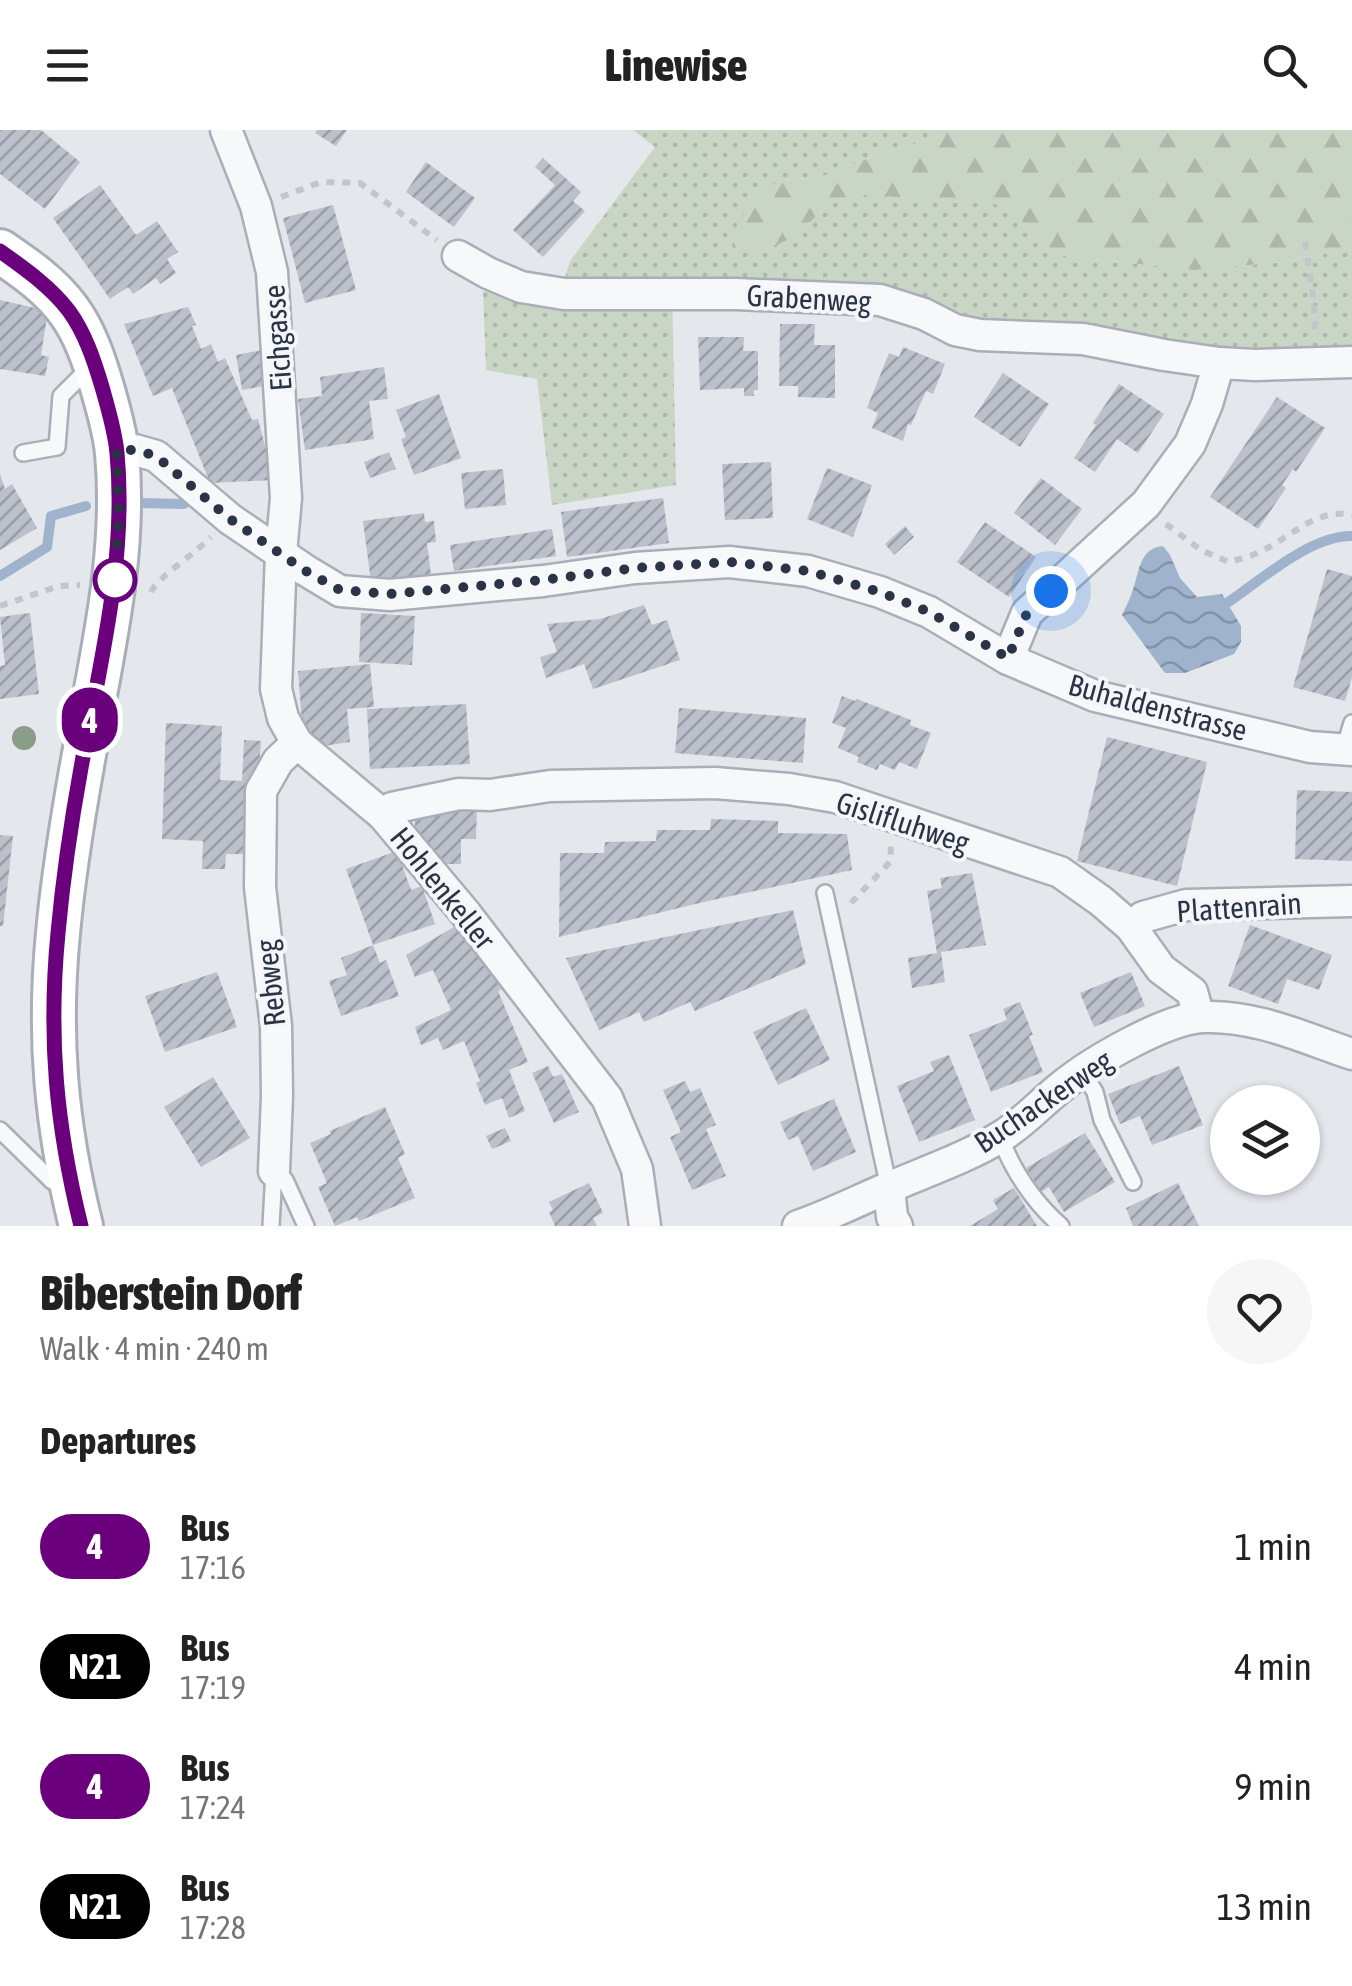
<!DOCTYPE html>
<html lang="en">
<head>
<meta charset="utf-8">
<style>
  :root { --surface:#fff; --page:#f6f6f6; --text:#222; --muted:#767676 }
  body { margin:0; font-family:"Asap Condensed",sans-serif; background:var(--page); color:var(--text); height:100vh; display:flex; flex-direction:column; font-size:38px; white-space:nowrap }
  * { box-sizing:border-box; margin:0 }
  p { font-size:32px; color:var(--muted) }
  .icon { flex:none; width:55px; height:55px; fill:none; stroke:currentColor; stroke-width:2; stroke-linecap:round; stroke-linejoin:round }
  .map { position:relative; height:1096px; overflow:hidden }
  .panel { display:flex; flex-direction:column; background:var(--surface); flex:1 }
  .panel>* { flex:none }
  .badge { padding:0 20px; border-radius:32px; font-size:35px; line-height:65px }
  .tools { position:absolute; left:1210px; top:955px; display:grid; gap:20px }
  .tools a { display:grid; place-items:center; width:110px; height:110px; border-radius:50%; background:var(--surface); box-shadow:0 2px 8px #0004; font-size:50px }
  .you { position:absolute; width:50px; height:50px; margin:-25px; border:8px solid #fff; border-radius:50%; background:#1a73e8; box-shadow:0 0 0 15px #1a73e833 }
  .map>.badge { position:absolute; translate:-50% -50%; box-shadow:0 0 0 5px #fff }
  h2 { padding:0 40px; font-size:38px; line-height:90px }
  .round { display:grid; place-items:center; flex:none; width:105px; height:105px; border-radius:52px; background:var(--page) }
  .head { display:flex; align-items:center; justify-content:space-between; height:170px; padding:0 40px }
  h1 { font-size:48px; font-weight:800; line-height:75px }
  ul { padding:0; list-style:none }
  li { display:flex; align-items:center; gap:30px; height:120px; padding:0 40px }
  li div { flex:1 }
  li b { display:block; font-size:38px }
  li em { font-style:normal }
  li .badge { min-width:110px; font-weight:700; text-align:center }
  header { display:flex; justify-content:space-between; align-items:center; height:130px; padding:0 40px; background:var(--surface); font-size:45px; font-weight:800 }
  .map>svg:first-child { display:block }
  .grass { fill:url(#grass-dots) }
  .forest { fill:url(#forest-firs) }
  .water { fill:url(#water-waves) }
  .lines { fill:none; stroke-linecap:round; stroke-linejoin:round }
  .stream { stroke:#9fb4cc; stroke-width:10 }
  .building { fill:url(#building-hatch) }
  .lane-casing { stroke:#a9aeb7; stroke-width:20 }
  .street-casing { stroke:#a9aeb7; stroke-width:35 }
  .secondary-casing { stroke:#a9aeb7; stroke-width:48 }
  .path { stroke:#c2c5cb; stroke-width:6; stroke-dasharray:8 8; stroke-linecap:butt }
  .lane { stroke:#f7f8fa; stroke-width:15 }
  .street { stroke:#f7f8fa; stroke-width:30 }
  .secondary { stroke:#fff; stroke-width:42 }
  .tree { fill:#899d89 }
  .line-casing { stroke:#fff; stroke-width:22 }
  .line { stroke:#6b007d; stroke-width:15 }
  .walk { stroke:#2b3445; stroke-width:10; stroke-dasharray:0 18 }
  .stop-dot { fill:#fff; stroke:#6b007d; stroke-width:5 }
  .labels { text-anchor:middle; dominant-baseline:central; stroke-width:8; stroke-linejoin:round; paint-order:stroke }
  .street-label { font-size:30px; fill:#2b3445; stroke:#f4f6f9 }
</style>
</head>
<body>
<header><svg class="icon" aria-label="menu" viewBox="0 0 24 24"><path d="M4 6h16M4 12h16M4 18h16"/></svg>Linewise<svg class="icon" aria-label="search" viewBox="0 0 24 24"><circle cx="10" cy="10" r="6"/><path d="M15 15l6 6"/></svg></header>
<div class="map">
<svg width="1352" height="1096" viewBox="0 0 1352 1096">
  <defs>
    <pattern id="grass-dots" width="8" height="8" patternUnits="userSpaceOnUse" patternTransform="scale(2.5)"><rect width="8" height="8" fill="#c9d6c5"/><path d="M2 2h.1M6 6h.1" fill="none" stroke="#adb8ab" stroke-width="1.8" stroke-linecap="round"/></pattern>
    <pattern id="forest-firs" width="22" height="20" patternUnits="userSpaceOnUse" patternTransform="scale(2.5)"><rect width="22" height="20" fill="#c9d6c5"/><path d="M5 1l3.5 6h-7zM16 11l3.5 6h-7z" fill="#adb8ab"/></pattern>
    <pattern id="water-waves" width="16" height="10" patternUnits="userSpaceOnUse" patternTransform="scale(2.5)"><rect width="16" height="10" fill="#9fb4cc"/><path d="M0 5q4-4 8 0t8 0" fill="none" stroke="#8293a7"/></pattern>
    <pattern id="building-hatch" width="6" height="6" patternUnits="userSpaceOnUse" patternTransform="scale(2.5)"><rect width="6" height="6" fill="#bbc0ca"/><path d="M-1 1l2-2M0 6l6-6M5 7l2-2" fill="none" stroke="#989da6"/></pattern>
  </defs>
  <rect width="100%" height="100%" fill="#e4e7ec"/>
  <polygon class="grass" points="633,0 952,0 936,8 879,24 827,45 777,52 791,108 837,69 866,65 1007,75 1056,125 1194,140 1280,132 1352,119 1352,222 1299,225 1092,200 980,192 940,179 672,154 676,355 552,375 537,249 486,240 483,161 553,172 564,151 570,131 655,17"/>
  <polygon class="forest" points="952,0 1352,0 1352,119 1280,132 1194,140 1055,125 1006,75 866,65 837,69 791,108 764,121 735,120 732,116 737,95 752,71 777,52 827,45 879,24 936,8"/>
  <path class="water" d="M1163 416 1170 425 1180 448 1197 467 1222 464 1241 496V512L1234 524 1185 543H1165L1122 485C1127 475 1132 464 1135 453 1140 436 1142 418 1163 416Z"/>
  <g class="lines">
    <g class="stream">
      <polyline points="138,373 184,374"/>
      <polyline points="0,446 47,417 51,386 86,376"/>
      <path d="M1227 473C1261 450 1311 405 1352 406"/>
    </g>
  </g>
  <g class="building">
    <polygon points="0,0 41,0 80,32 45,79 0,44"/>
    <polygon points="317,0 347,0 336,16 315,3"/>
    <polygon points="543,28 581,62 573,71 585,81 543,127 513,100 555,55 535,37"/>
    <polygon points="426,32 475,68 454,97 406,62"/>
    <polygon points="100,55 136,105 157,91 178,122 167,129 176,143 160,154 156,148 133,164 128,157 110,169 53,88"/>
    <polygon points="333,75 356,160 305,173 283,88"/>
    <polygon points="0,170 48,181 41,225 49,227 45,246 0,239"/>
    <polygon points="188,177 196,195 192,196 201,219 211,214 218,232 225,228 252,290 258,289 274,350 210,353 172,258 153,266 124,194"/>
    <polygon points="780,194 815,194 814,215 835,215 835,268 798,267 798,256 779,256"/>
    <polygon points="698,207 744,207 743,221 758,221 758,260 754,260 754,266 744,266 744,258 700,260"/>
    <polygon points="903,217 945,234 933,264 926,261 911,295 908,294 903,311 872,298 878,283 867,278 889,223 899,227"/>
    <polygon points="263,220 269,255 242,260 236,225"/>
    <polygon points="384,237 388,269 369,271 374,309 305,320 298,269 322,266 320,247"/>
    <polygon points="1003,243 1049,274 1020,317 974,287"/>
    <polygon points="1119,254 1164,284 1138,323 1117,309 1095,342 1074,328 1096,295 1093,293"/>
    <polygon points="439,264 461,328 414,345 401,309 406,307 396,280"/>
    <polygon points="1277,267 1325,298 1296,342 1293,339 1282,355 1286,358 1258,399 1210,367"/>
    <polygon points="389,322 396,339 370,348 364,332"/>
    <polygon points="771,332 773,388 725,390 722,334"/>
    <polygon points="827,338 872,355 853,407 807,389"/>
    <polygon points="503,339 506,375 465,379 461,343"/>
    <polygon points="0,344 5,359 12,354 37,398 0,420"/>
    <polygon points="1041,348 1082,379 1055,415 1014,383"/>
    <polygon points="663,368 669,413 567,427 561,382"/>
    <polygon points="424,383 425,392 434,391 436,412 427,413 431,445 371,452 363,391"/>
    <polygon points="985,392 1036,427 1009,467 957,432"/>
    <polygon points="905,396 914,407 894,425 885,414"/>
    <polygon points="552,399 556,426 454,441 450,415"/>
    <polygon points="1327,439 1352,446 1352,547 1345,571 1293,557"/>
    <polygon points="644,475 652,495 667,490 680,530 593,559 584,534 546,548 540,527 557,522 547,494 600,489"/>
    <polygon points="30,483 39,564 0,569 0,536 5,535 0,487"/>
    <polygon points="361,483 415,486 412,535 359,532"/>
    <polygon points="370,534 374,577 347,579 350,612 310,618 302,592 298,541"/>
    <polygon points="842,566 855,571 857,569 911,590 910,595 931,603 917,639 899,632 895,640 880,634 877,640 857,632 859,627 838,618 846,598 832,593"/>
    <polygon points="466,574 470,634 370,639 367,579"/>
    <polygon points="679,578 806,588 803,633 675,623"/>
    <polygon points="166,593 222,596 220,650 242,651 244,610 261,611 258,652 249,724 226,724 225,739 202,739 203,711 162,709"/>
    <polygon points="1107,607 1207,632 1177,756 1077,731"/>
    <polygon points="1297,660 1352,662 1352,731 1295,729"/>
    <polygon points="477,673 476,709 461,709 461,734 415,734 415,674"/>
    <polygon points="711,689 778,691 778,703 847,704 852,740 708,771 559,807 560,723 604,723 605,712 656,711 657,700 710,700"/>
    <polygon points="0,705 13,706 3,796 0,796"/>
    <polygon points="397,721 411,760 422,756 435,794 373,815 380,833 386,830 399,866 341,886 329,851 347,845 341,828 373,815 346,739"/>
    <polygon points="972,743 986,815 941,822 945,852 912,858 908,828 937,823 927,761 942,758 940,748"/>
    <polygon points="793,780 806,834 695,881 690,872 644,892 639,882 599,900 566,828"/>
    <polygon points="459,794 478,813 501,860 498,861 528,932 509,940 525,981 509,988 502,968 485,975 476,953 480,951 464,911 443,920 438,908 421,915 415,897 451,880 433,840 415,847 406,825"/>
    <polygon points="1250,795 1332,825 1319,860 1287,849 1278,874 1228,856"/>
    <polygon points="217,842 237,897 165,922 145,866"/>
    <polygon points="1131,842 1145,876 1094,897 1080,863"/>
    <polygon points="1020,872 1033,905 1029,906 1043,942 991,962 969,905 1007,890 1003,879"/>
    <polygon points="806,878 830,930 778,955 753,902"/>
    <polygon points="949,925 975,990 919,1012 897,956 934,941 930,932"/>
    <polygon points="548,936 553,947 562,944 579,982 554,993 532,943"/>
    <polygon points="1179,936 1203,995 1152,1015 1140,986 1120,994 1108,964"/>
    <polygon points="213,947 250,1008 201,1037 164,977"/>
    <polygon points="685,951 690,962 700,958 716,995 706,999 726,1046 692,1060 670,1007 681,1002 663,960"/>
    <polygon points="834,969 856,1022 813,1041 798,1006 788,1010 780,992"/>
    <polygon points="385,977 405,1024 398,1028 415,1068 359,1091 357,1087 335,1096 318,1057 327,1053 310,1013 331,1004 330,1001"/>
    <polygon points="505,998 511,1011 492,1019 486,1006"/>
    <polygon points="1085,1003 1115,1052 1064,1082 1049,1057 1041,1062 1026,1038"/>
    <polygon points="589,1053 603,1083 593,1088 597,1096 555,1096 549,1082 553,1080 549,1072"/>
    <polygon points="1178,1053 1199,1096 1133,1096 1126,1078"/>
    <polygon points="1014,1058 1037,1096 970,1096 998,1079 993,1070"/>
  </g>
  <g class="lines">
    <defs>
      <g id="lane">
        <polyline points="23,323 57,317 61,266 91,236"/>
        <polyline points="1344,619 1352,593"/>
        <polyline points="825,763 889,1058"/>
        <polyline points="1082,941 1095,962 1102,990 1133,1052"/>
        <polyline points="0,1000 52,1051 65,1058"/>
        <path d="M1000 1007C1013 1041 1034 1072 1061 1096"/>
        <polyline points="274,1041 285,1050 306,1096"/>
        <polyline points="271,1096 274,1041"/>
      </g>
      <g id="street">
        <polyline points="226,0 256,76 272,142 286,368 281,423 276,559 283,588 297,613 383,685 466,784 607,968 637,1039 645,1096"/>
        <polyline points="458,126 488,143 521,157 564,164 736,164 880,170 924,184 955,200 980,205 1083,209 1164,225 1219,233 1255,235 1352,232"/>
        <polyline points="117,320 135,320 156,326 230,389 305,440 340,461 390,465 543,451 635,438 729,432 808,441 880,462 929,482 1008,529 1095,566 1310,617 1352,620"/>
        <polyline points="1008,529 1027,483 1146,374 1190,314 1207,274 1219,233"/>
        <polyline points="383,685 392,678 459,664 490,665 550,656 715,653 789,659 835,667 1060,742 1101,771 1131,797 1161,839 1192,862 1199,887"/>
        <polyline points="1131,797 1143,787 1186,775 1352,771"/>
        <polyline points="274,1041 277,966 276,896 260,757 261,661 278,631 297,613"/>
        <polyline points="889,1058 892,1087 897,1096"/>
        <path d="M798 1096C830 1085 859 1070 890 1057 927 1041 968 1027 1002 1006 1024 992 1041 973 1061 957 1090 933 1166 888 1204 887 1256 885 1304 908 1352 924"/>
      </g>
      <path id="secondary" d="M0 121C25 138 51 156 69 181 85 203 94 230 102 257 108 278 115 301 117 323 126 420 104 514 87 608 75 673 64 738 58 803 48 907 56 995 81 1096"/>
    </defs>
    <use href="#lane" class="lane-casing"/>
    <use href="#street" class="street-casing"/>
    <use href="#secondary" class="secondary-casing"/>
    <g class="path">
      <polyline points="281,67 321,52 360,53 437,110"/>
      <polyline points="1305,112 1314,173 1315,205"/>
      <path d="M1166 394 1201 420 1229 432C1239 429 1250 427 1259 422 1290 409 1315 377 1352 385"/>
      <path d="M151 462C156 449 198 421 211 407"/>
      <polyline points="0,476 59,456 80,455"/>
      <polyline points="851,773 890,732 891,716"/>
    </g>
    <use href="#lane" class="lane"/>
    <use href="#street" class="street"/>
    <use href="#secondary" class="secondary"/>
  </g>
  <circle class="tree" cx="24" cy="608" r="12"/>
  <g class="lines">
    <defs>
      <path id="line" d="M0 121C24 138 51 157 69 181 85 203 94 230 102 257 108 278 115 301 117 323 127 429 100 534 81 638 71 693 63 748 58 803 48 907 56 995 81 1096"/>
    </defs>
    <use href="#line" class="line-casing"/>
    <use href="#line" class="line"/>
    <polyline class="walk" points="115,450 119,388 117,320 135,320 156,326 230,389 304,440 340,460 390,464 543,450 635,438 730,432 808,441 880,462 929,482 1008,528 1027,483 1051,461"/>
  </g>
  <circle class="stop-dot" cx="115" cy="450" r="20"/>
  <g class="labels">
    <g class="street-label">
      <text transform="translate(809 168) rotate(3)">Grabenweg</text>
      <text transform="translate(277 208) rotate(-94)">Eichgasse</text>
      <text transform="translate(1158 577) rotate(15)">Buhaldenstrasse</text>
      <text transform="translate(903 692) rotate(18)">Gislifluhweg</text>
      <text transform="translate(443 758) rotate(51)">Hohlenkeller</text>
      <text transform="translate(1239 777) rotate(-4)">Plattenrain</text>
      <text transform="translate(270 853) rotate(-96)">Rebweg</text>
      <text transform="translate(1043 971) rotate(-34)">Buchackerweg</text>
    </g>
  </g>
</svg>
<div class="tools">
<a><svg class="icon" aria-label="layers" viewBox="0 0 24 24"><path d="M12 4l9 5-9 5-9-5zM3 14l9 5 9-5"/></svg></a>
</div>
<div class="you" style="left:1051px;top:461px"></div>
<b class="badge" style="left:90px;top:590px;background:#6b007d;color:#fff">4</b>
</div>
<section class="panel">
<div class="head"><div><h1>Biberstein Dorf</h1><p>Walk · 4 min · 240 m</p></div><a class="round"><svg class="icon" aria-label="heart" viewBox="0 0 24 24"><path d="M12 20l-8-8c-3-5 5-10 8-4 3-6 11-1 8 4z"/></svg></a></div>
<h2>Departures</h2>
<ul>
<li><span class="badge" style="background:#6b007d;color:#fff">4</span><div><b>Bus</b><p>17:16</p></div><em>1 min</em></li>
<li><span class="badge" style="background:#000;color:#fff">N21</span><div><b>Bus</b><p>17:19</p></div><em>4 min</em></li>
<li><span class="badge" style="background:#6b007d;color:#fff">4</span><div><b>Bus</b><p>17:24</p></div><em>9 min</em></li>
<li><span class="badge" style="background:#000;color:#fff">N21</span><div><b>Bus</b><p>17:28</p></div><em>13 min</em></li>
</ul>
</section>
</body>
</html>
